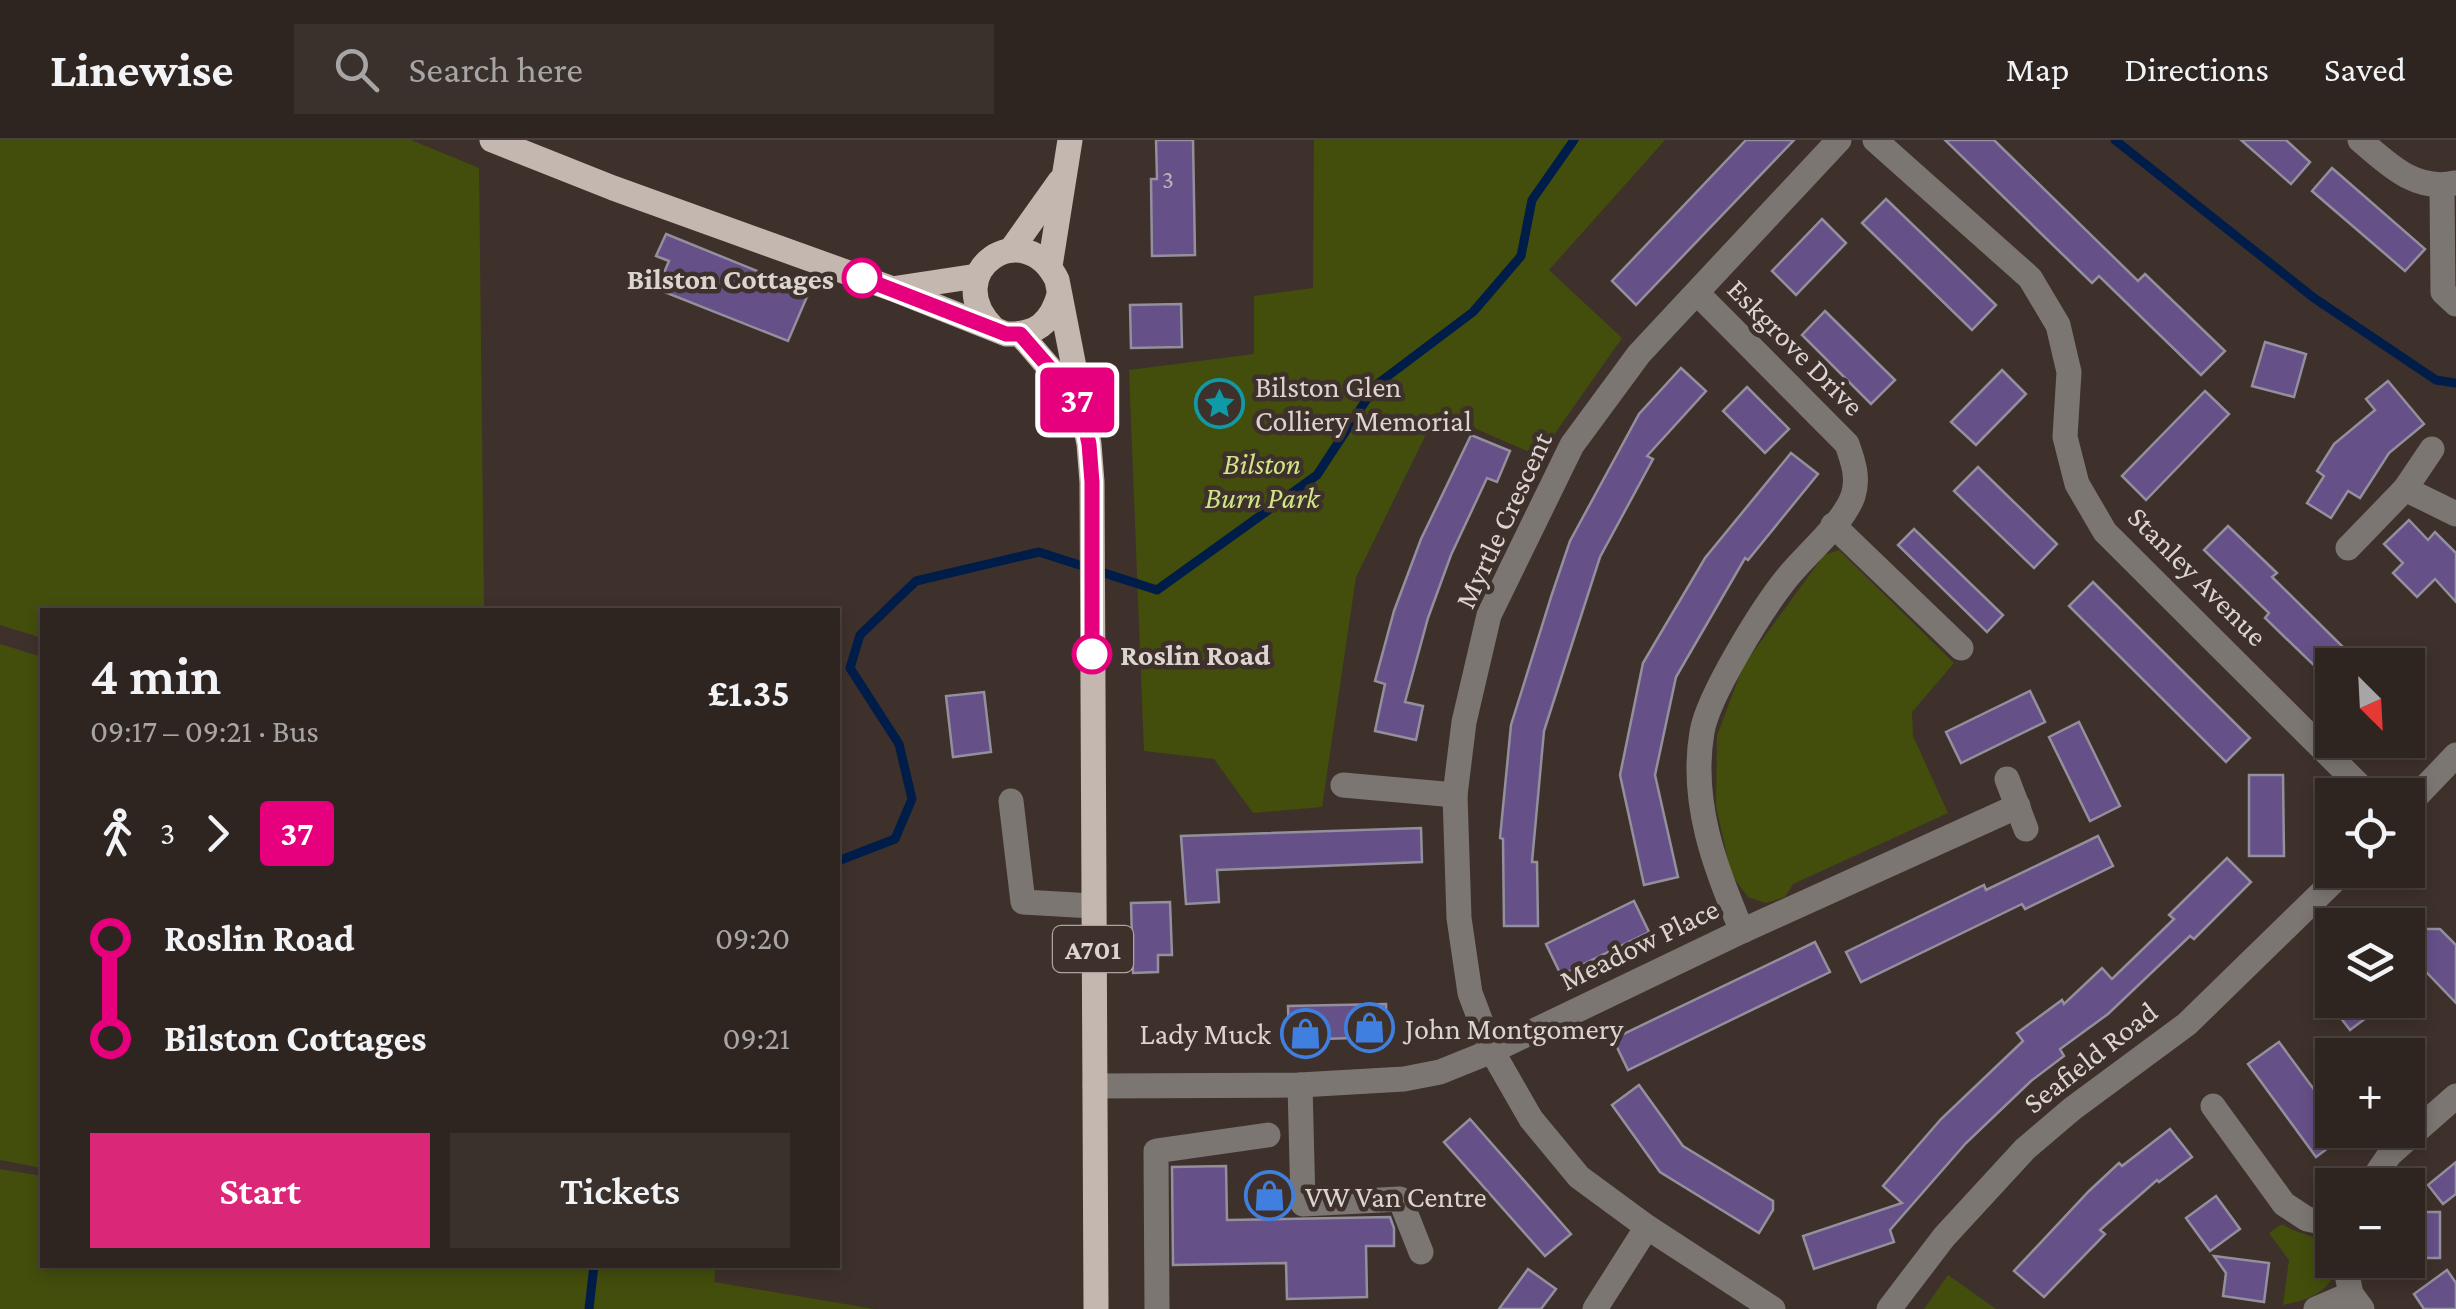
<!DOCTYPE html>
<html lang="en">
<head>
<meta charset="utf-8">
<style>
  :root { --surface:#2e2520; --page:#3a312d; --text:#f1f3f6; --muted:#a7a5a5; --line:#49423e; --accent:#db2777 }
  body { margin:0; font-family:"Crimson Pro",serif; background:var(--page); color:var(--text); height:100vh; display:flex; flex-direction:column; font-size:38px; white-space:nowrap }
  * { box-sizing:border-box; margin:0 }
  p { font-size:32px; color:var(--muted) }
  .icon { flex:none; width:55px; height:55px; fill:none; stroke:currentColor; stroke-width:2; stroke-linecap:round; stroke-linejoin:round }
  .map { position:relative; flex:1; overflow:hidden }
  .drawer { position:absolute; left:40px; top:468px; width:800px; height:660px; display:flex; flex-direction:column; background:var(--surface); border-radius:0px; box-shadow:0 5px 15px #0003,0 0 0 2px var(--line) }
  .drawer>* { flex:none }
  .badge { padding:0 20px; border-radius:8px; font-size:35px; line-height:65px }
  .needle { width:65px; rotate:156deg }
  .controls { position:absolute; left:2315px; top:508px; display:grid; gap:20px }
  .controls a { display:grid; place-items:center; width:110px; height:110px; border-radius:0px; background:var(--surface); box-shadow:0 5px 15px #0003,0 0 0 2px var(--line); font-size:50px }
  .map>.badge { position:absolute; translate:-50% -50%; box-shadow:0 0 0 5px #fff }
  .legs { display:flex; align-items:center; gap:15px; height:110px; padding:0 50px; font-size:32px }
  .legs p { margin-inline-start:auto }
  .summary { display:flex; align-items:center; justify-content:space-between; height:170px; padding:0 50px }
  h1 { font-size:55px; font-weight:600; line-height:75px }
  .button { display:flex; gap:20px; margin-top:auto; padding:20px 50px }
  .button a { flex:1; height:115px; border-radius:0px; background:var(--accent); color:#fff; font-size:40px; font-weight:600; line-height:115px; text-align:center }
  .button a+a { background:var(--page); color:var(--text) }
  ul { padding:0 50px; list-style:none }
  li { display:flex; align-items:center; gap:35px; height:100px; font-size:38px }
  li i { display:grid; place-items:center; width:15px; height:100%; margin:0 12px; background:currentColor }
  li i::after { content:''; width:25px; height:25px; margin:-12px; border:8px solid; border-radius:50%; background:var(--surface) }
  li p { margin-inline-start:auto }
  li:first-child i { background:linear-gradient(#0000 50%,currentColor 0) }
  li:last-child i { background:linear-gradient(currentColor 50%,#0000 0) }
  header { display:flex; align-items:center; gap:60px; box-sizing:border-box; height:140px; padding:0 50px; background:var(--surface); border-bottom:2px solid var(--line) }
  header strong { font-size:48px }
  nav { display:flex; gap:55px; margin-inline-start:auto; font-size:35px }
  .search { width:700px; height:90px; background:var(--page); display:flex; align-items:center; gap:25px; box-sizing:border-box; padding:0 35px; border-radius:0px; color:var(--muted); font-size:38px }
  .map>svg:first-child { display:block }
  .green { fill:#434e0c }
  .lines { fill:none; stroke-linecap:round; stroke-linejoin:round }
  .stream { stroke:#001d49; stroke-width:9 }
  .building { fill:#655088; stroke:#938f9d; stroke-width:2.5 }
  .minor { stroke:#7c7672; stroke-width:25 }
  .major { stroke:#c4b7af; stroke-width:25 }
  .line-1-casing { stroke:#fff; stroke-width:22 }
  .line-1 { stroke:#e6007e; stroke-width:15 }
  .stop-1-dot { fill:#fff; stroke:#e6007e; stroke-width:5 }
  .labels { text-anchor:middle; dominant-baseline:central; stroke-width:9; stroke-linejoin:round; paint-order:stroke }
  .number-label { font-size:25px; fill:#beb3bd }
  .shield { fill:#3e312b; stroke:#ada39e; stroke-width:2.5 }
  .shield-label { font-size:28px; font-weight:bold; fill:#dcd4cf }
  .stop-label { font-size:30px; font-weight:bold; fill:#dcd4cf; stroke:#3e312b; text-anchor:end }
  .street-label { font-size:30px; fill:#dcd4cf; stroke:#3e312b }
  .poi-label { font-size:30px; fill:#dcd4cf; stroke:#3e312b; text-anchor:start }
  .park-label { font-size:30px; font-style:italic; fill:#d0e588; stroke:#3e312b }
</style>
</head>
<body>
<header>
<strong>Linewise</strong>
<div class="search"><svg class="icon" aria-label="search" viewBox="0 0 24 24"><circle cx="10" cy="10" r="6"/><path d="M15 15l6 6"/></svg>Search here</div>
<nav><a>Map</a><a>Directions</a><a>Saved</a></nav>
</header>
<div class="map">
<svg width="2456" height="1169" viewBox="0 0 2456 1169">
  <rect width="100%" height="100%" fill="#3e312b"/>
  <g class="green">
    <polygon points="0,0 411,0 479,28 484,470 42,470 42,498 0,485"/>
    <polygon points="1314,0 1665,0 1549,130 1622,198 1539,316 1437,272 1356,437 1322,667 1253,673 1214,619 1144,611 1129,230 1254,214 1254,156 1313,148"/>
    <polygon points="1839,410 1954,523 1912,572 1913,596 1948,673 1793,744 1785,757 1766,763 1748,757 1731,734 1716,666 1717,596 1743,526 1824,415"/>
    <polygon points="0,504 42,517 42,1028 0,1020"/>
    <polygon points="0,1029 42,1036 42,1125 716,1125 714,1142 874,1169 0,1169"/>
    <path d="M2282 1084C2298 1095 2317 1095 2331 1107L2335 1134C2323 1156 2305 1160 2283 1165L2289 1120 2269 1093Z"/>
    <polygon points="1948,1135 1996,1169 1924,1169"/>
  </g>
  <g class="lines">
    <g class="stream">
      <polyline points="2115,0 2314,158 2436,240 2456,243"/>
      <polyline points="838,721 895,699 912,659 899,604 850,528 860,495 916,441 1039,412 1157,450 1317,335 1376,245 1473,172 1521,116 1532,60 1574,0"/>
      <polyline points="589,1169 594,1125"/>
    </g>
  </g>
  <g class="building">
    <polygon points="1156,0 1193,0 1195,115 1152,116 1151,39 1157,39"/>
    <polygon points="1746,0 1794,0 1636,165 1612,141"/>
    <polygon points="1945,0 1994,0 2138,141 2145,134 2225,211 2201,235 2099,136 2092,143"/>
    <polygon points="2241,0 2286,0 2310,22 2291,44"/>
    <polygon points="2332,28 2425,109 2405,131 2312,51"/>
    <polygon points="1886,59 1996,165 1972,190 1862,83"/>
    <polygon points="1822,79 1846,103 1796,155 1772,131"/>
    <polygon points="666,94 809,152 788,201 657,149 669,121 656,116"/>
    <polygon points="1181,164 1182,207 1131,208 1130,165"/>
    <polygon points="1825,171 1895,240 1871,264 1802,195"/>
    <polygon points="2265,202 2306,214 2294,257 2252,246"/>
    <polygon points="1681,228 1706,251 1647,316 1653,319 1600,417 1544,591 1532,722 1537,722 1538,786 1504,786 1503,699 1500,698 1511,585 1552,454 1570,401 1639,274"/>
    <polygon points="2002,230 2026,254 1976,305 1951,282"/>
    <polygon points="2388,241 2424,284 2389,313 2360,358 2348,351 2331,378 2307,363 2324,336 2317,331 2334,304 2375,270 2366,259"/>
    <polygon points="1747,247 1789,289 1765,313 1723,271"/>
    <polygon points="2205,251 2229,274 2146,360 2122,336"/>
    <polygon points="1471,295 1510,311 1497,342 1487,338 1451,415 1428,478 1405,562 1423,566 1416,600 1375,591 1385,544 1375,541 1394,471 1421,399"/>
    <polygon points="1791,313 1818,334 1748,420 1745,418 1676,537 1655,635 1678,737 1644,745 1620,635 1643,523 1705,418"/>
    <polygon points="1978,327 2057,404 2034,428 1954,351"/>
    <polygon points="2409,380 2428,400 2435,392 2456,413 2456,462 2435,439 2417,457 2393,433 2403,423 2384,404"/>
    <polygon points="2228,386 2277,433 2272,437 2343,507 2320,531 2265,478 2269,473 2204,410"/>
    <polygon points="1914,389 2003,475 1987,492 1898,405"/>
    <polygon points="2093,442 2250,598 2226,622 2069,466"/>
    <polygon points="2030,551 2045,582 1961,623 1946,592"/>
    <polygon points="984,552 991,612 953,617 946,556"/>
    <polygon points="2079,582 2120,666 2090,681 2049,597"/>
    <polygon points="2249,635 2283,635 2284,716 2249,716"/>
    <polygon points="1421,688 1422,722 1217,730 1219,762 1186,764 1181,696"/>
    <polygon points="2098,696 2113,726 2025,769 2022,764 1861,842 1846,812 1984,745 1986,750"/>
    <polygon points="2227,718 2251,742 2194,799 2190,796 2108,874 2060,909 2064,916 2031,941 1966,1003 1890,1090 1894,1102 1814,1129 1803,1096 1902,1063 1883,1046 1941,979 2023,901 2017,893 2062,860 2064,864 2102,828 2112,839 2174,779 2169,775"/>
    <polygon points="1634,761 1649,792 1561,835 1546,804"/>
    <polygon points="1170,762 1172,815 1158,815 1158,832 1133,833 1131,763"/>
    <polygon points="2408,789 2440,789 2456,805 2456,863 2408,813"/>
    <polygon points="1815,802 1830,832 1628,930 1613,899"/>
    <polygon points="2327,860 2390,860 2350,890"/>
    <polygon points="1386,864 1387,897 1289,900 1288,866"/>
    <polygon points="2279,902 2332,974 2332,1005 2316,1017 2248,924"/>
    <polygon points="1639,945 1683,1006 1773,1061 1773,1070 1759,1093 1660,1032 1612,965"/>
    <polygon points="1470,979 1571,1094 1545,1116 1444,1002"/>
    <polygon points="2170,989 2192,1017 2159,1042 2157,1040 2100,1090 2105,1094 2044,1157 2014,1131 2089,1051 2119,1023 2122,1026"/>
    <polygon points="2456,1022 2456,1054 2443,1064 2428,1045"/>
    <polygon points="1226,1026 1227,1080 1390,1077 1394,1088 1394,1106 1366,1106 1367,1157 1287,1159 1286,1123 1173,1125 1172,1027"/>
    <polygon points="2216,1056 2240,1089 2210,1111 2186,1078"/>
    <rect x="2408" y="1072" width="32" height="46"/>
    <polygon points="2214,1116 2269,1123 2264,1162 2223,1156 2226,1133"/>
    <polygon points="1528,1129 1556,1149 1541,1169 1499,1169"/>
    <polygon points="2447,1130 2456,1143 2456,1169 2424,1169 2414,1154"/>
  </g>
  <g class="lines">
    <g class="minor">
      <polyline points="1875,0 2030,138 2058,185 2069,232 2065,297 2077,344 2105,392 2369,655"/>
      <path d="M2360 0C2388 24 2415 52 2455 43"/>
      <polyline points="2442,46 2443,152 2456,164"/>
      <path d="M1698 154 1847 304C1853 321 1859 338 1853 356 1843 384 1805 415 1786 439 1762 469 1708 556 1702 592 1690 662 1715 728 1742 791"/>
      <polyline points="2405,349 2432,309"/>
      <polyline points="1833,385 1961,508"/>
      <polyline points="2348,408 2405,349 2456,374"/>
      <polyline points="2007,639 2026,689"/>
      <polyline points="1343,645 1455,655"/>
      <polyline points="1011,661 1023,762 1093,766"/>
      <polyline points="2408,665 2456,615"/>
      <polyline points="1300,945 1303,1064 1400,1059 1421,1112"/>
      <polyline points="1095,946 1300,945 1404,939 1440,932 1492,911 1742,791 2018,666"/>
      <polyline points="2213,966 2284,1064 2307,1079 2332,1084"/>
      <polyline points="2369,1045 2390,1014 2456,956"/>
      <polyline points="2344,1120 2351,1154 2362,1169"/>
      <polyline points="1157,1169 1156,1011 1268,995"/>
      <polyline points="1595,1169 1647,1087"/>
      <polyline points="1773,1169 1647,1087 1579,1037 1531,979 1492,911 1470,853 1459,778 1455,655 1464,582 1489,475 1572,305 1639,214 1839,0"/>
      <polyline points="1889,1169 1944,1097 2025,1009 2072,969 2187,884 2345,730"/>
      <polyline points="2316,1169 2351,1154"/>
    </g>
    <g class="major">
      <path d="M492 0 613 48 893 149 1006 194C1036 195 1051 183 1059 155"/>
      <polyline points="1011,110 1060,41"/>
      <polyline points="1050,126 1070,0"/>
      <polyline points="898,148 977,136"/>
      <path d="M993 188C938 132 1024 73 1057 140L1089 304 1092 342 1096 1169"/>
      <polyline points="1021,195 1076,259"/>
    </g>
  </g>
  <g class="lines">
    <defs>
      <polyline id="line-1" points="862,138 1006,194 1020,194 1080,263 1089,304 1092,342 1092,514"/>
    </defs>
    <use href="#line-1" class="line-1-casing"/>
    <use href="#line-1" class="line-1"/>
  </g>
  <defs>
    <symbol id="sight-ring" viewBox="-11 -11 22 22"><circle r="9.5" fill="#3e312b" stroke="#0f9aa8" stroke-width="1.5"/><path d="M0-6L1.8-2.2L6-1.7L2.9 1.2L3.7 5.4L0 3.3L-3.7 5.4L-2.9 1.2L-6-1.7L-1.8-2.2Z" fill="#0f9aa8"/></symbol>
    <symbol id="shop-ring" viewBox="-11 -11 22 22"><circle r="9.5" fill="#3e312b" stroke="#3f7fe0" stroke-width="1.5"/><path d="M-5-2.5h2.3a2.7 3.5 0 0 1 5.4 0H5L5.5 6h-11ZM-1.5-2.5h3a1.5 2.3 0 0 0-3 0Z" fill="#3f7fe0"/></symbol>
  </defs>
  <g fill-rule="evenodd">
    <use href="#sight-ring" x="1192" y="236" width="55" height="55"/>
    <use href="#shop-ring" x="1342" y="860" width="55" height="55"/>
    <use href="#shop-ring" x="1278" y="866" width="55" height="55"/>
    <use href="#shop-ring" x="1242" y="1028" width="55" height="55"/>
  </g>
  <g class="stop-1-dot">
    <circle cx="862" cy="138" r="18"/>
    <circle cx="1092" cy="514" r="18"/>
  </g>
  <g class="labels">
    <g class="number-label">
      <text x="1168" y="39">3</text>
    </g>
    <rect class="shield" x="1053" y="786" width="80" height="46" rx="8"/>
    <g class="shield-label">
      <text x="1093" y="809">A701</text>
    </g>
    <g class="stop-label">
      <text x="834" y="138">Bilston Cottages</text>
      <text x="1120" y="514" text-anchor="start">Roslin Road</text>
    </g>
    <g class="street-label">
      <text transform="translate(1796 207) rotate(45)">Eskgrove Drive</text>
      <text transform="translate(1503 380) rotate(-65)">Myrtle Crescent</text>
      <text transform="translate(2198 436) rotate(45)">Stanley Avenue</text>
      <text transform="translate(1639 804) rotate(-26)">Meadow Place</text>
      <text transform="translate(2090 917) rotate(-38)">Seafield Road</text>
    </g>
    <g class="poi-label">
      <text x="1255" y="246">Bilston Glen<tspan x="1255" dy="34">Colliery Memorial</tspan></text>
      <text x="1405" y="888">John Montgomery</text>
      <text x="1271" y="893" text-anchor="end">Lady Muck</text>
      <text x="1305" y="1056">VW Van Centre</text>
    </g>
    <g class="park-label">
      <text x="1262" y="323">Bilston<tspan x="1262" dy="34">Burn Park</tspan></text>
    </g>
  </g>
</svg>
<div class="controls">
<a><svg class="needle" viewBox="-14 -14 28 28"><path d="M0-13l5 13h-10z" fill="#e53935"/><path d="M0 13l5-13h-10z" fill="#a7a5a5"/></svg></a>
<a><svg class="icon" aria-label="locate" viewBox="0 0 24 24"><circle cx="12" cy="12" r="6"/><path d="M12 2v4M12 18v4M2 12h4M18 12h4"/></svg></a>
<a><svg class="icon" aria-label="layers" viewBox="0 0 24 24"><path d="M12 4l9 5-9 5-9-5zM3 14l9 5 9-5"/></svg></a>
<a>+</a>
<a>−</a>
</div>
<b class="badge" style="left:1077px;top:260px;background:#e6007e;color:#fff">37</b>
<section class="drawer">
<div class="summary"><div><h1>4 min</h1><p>09:17 – 09:21 · Bus</p></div><b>£1.35</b></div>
<div class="legs"><svg class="icon" aria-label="walk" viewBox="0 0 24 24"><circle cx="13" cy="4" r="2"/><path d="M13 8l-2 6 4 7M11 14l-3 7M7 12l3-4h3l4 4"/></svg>3<svg class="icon" aria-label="forward" viewBox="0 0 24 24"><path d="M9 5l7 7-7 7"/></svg><b class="badge" style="background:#e6007e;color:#fff">37</b></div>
<ul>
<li><i style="color:#e6007e"></i><b>Roslin Road</b><p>09:20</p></li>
<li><i style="color:#e6007e"></i><b>Bilston Cottages</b><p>09:21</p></li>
</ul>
<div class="button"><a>Start</a><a>Tickets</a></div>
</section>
</div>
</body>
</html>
